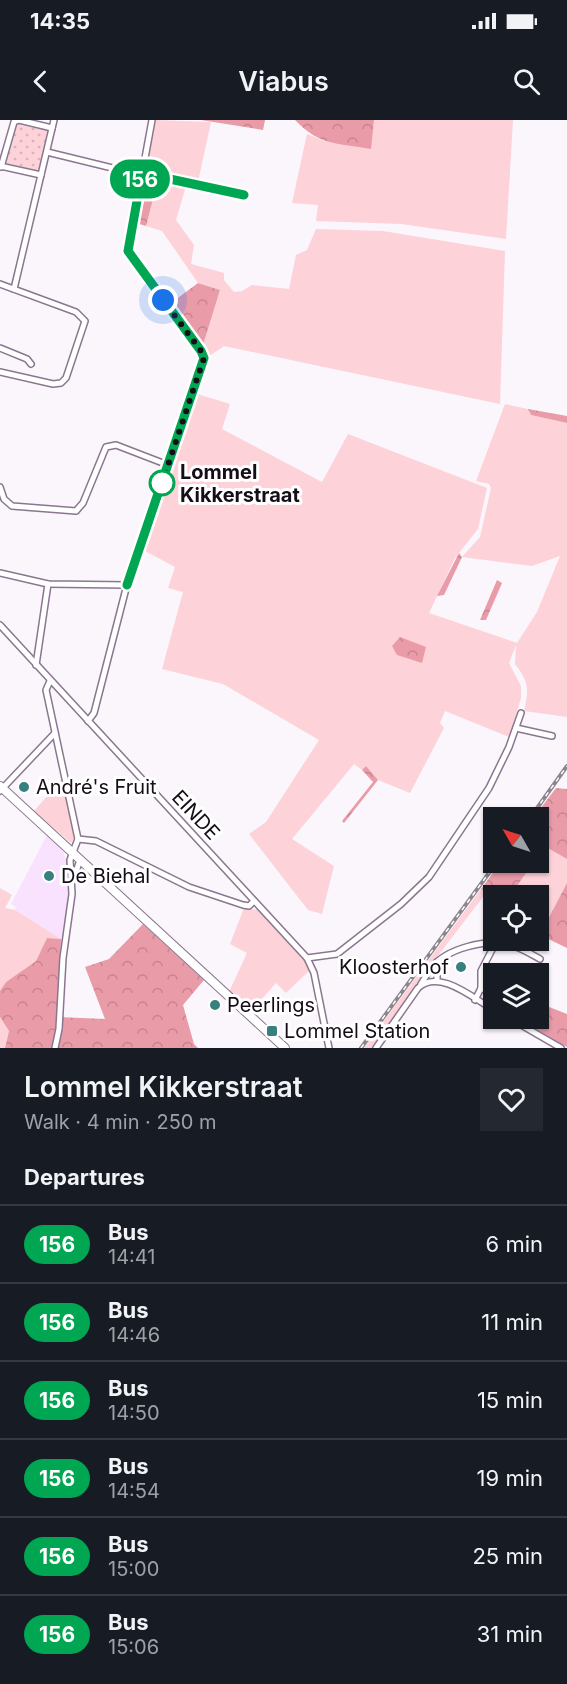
<!DOCTYPE html>
<html lang="en">
<head>
<meta charset="utf-8">
<style>
  :root { --surface:#171b24; --page:#242831; --text:#f1f3f6; --muted:#9ea1a6; --line:#363941 }
  body { margin:0; font-family:Inter,sans-serif; background:var(--page); color:var(--text); height:100vh; display:flex; flex-direction:column; font-size:22px; white-space:nowrap }
  * { box-sizing:border-box; margin:0 }
  p { font-size:20px; color:var(--muted) }
  .icon { flex:none; width:33px; height:33px; fill:none; stroke:currentColor; stroke-width:2; stroke-linecap:round; stroke-linejoin:round }
  .map { position:relative; height:928px; overflow:hidden }
  .drawer { display:flex; flex-direction:column; background:var(--surface); flex:1 }
  .drawer>* { flex:none }
  .badge { padding:0 12px; border-radius:20px; font-size:21px; line-height:39px }
  .needle { width:39px; rotate:309deg }
  .buttons { position:absolute; left:483px; top:687px; display:grid; gap:12px }
  .buttons a { display:grid; place-items:center; width:66px; height:66px; border-radius:0px; background:var(--surface); box-shadow:0 2px 4px #0004; font-size:30px }
  .you { position:absolute; width:30px; height:30px; margin:-15px; border:4px solid #fff; border-radius:50%; background:#1a73e8; box-shadow:0 0 0 9px #1a73e833 }
  .map>.badge { position:absolute; translate:-50% -50%; box-shadow:0 0 0 3px #fff }
  h2 { padding:0 24px; font-size:22px; line-height:54px }
  .round { display:grid; place-items:center; flex:none; width:63px; height:63px; border-radius:0px; background:var(--page) }
  .headline { display:flex; align-items:center; justify-content:space-between; height:102px; padding:0 24px }
  h1 { font-size:28px; font-weight:600; line-height:45px }
  ul { padding:0; list-style:none }
  li { display:flex; align-items:center; gap:18px; height:78px; padding:0 24px; border-top:2px solid var(--line) }
  li div { flex:1 }
  li b { display:block; font-size:22px }
  li em { font-style:normal }
  li .badge { min-width:66px; font-weight:700; text-align:center }
  .status { display:flex; justify-content:space-between; align-items:center; height:42px; padding:0 30px; background:var(--surface); direction:ltr }
  .status svg { height:16px; fill:currentColor }
  header { display:flex; justify-content:space-between; align-items:center; height:78px; padding:0 24px; background:var(--surface); font-size:27px; font-weight:600 }
  .map>svg:first-child { display:block }
  .built { fill:#f8e2fe }
  .green { fill:#fdd2d9 }
  .forest { fill:url(#forest-crowns) }
  .park { fill:url(#park-dots) }
  .lines { fill:none; stroke-linecap:round; stroke-linejoin:round }
  .minor-casing { stroke:#8b7691; stroke-width:8 }
  .secondary-casing { stroke:#8b7691; stroke-width:10 }
  .minor { stroke:#fff; stroke-width:5 }
  .secondary { stroke:#fff; stroke-width:8 }
  .rail-casing { stroke:#8b858d; stroke-width:4 }
  .rail { stroke:#fff; stroke-width:1.5; stroke-dasharray:4.5; stroke-linecap:butt }
  .line-casing { stroke:#fff; stroke-width:14 }
  .line { stroke:#00a651; stroke-width:9 }
  .walk { stroke:#150d17; stroke-width:6; stroke-dasharray:0 10.8 }
  .stop-dot { fill:#fff; stroke:#00a651; stroke-width:3 }
  .poi-dot { fill:#37807f; stroke:#fff; stroke-width:2 }
  .labels { text-anchor:middle; dominant-baseline:central; stroke-width:6; stroke-linejoin:round; paint-order:stroke }
  .stop-label { font-size:20px; font-weight:bold; fill:#150d17; stroke:#fff; text-anchor:start }
  .poi-label { font-size:20px; fill:#150d17; stroke:#fff; text-anchor:start }
  .street-label { font-size:20px; fill:#150d17; stroke:#fff }
</style>
</head>
<body>
<div class="status"><b>14:35</b><svg viewBox="0 0 49 12"><path d="M0 12V9h3v3zM5 12V6h3v6zM10 12V3h3v9zM15 12V0h3v12zM26 1h20v11H26zM47 4h2v5h-2z"/></svg></div>
<header><svg class="icon" aria-label="back" viewBox="0 0 24 24"><path d="M15 5l-7 7 7 7"/></svg>Viabus<svg class="icon" aria-label="search" viewBox="0 0 24 24"><circle cx="10" cy="10" r="6"/><path d="M15 15l6 6"/></svg></header>
<div class="map">
<svg width="567" height="928" viewBox="0 0 567 928">
  <defs>
    <pattern id="forest-crowns" width="20" height="18" patternUnits="userSpaceOnUse" patternTransform="scale(1.5)"><rect width="20" height="18" fill="#e99ba8"/><path d="M2 6a3 3 0 1 1 6 0M12 15a3 3 0 1 1 6 0" fill="none" stroke="#c78490"/></pattern>
    <pattern id="park-dots" width="8" height="8" patternUnits="userSpaceOnUse" patternTransform="scale(1.5)"><rect width="8" height="8" fill="#fdd2d9"/><path d="M2 2h.1M6 6h.1" fill="none" stroke="#d8b3ba" stroke-width="1.8" stroke-linecap="round"/></pattern>
  </defs>
  <rect width="100%" height="100%" fill="#fbf6fc"/>
  <polygon class="built" points="47,715 61,728 67,742 69,768 62,823 61,819 15,790 16,787 11,784"/>
  <g class="green">
    <polygon points="156,0 211,2 198,62 146,51"/>
    <polygon points="374,0 513,0 506,119 401,104 316,101 318,85 292,83 307,14 325,21 370,28"/>
    <polygon points="158,60 186,66 176,100 194,125 191,144 224,153 224,160 234,172 242,171 252,165 289,169 296,135 307,130 316,109 383,111 505,131 500,284 224,226 208,237 203,225 220,170 198,163 162,111 146,106"/>
    <path d="M197 274 230 284 222 309 322 362 348 314 487 368 478 409 455 438 429 493 517 523 537 492 560 436 532 446 462 437 480 417 491 368 489 364 476 361 505 284 528 289 531 295 567 303V597L524 591C529 570 529 562 515 544L516 525 509 543 521 566V578L509 617 445 591 440 603 444 608 410 673 378 660 366 646 362 650 354 644 292 719 334 746 322 794 308 790 249 714 266 702 319 620 223 564 162 549 183 472 168 468 175 447 141 429Z"/>
    <polygon points="62,659 74,718 71,723 34,691"/>
    <polygon points="544,726 567,739 567,763 543,810 539,807 538,776 511,776 533,743 538,742 539,734"/>
    <polygon points="0,768 12,775 5,788 15,790 61,819 47,818 36,841 6,862 0,871"/>
    <polygon points="481,769 486,773 417,863 372,928 364,928"/>
    <polygon points="244,788 260,790 304,838 310,850 286,873 276,863 251,891 229,872 247,833 230,824"/>
    <polygon points="0,897 9,911 5,928 0,928"/>
  </g>
  <g class="forest">
    <polygon points="201,0 265,0 263,10"/>
    <path d="M295 0H374L371 29C337 23 320 26 295 0Z"/>
    <polygon points="145,58 158,60 146,106 136,103"/>
    <polygon points="198,163 220,170 203,225 171,183"/>
    <polygon points="528,289 567,296 567,303 531,295"/>
    <polygon points="459,433 462,437 444,475 437,476"/>
    <polygon points="497,460 502,463 486,500 480,500"/>
    <polygon points="400,517 426,527 422,543 397,535 392,526"/>
    <polygon points="366,646 378,660 344,703 342,701 373,662 362,650"/>
    <polygon points="556,668 567,669 567,739 544,726 539,734 538,698 534,697"/>
    <polygon points="501,742 533,743 511,775 494,776 493,778 481,769"/>
    <polygon points="567,763 567,828 540,815 539,817 538,807 543,809"/>
    <polygon points="143,804 204,860 183,885 194,924 198,928 5,928 9,911 0,897 0,871 6,862 36,841 47,818 61,819 58,897 105,899 85,847 109,839"/>
    <polygon points="539,883 567,894 567,927 527,904 530,899 538,898"/>
  </g>
  <polygon class="park" points="16,4 48,11 39,51 5,43"/>
  <g class="lines">
    <defs>
      <g id="minor">
        <polyline points="47,32 141,55"/>
        <polyline points="0,46 41,55"/>
        <polyline points="1,47 14,2 19,0 52,8"/>
        <polyline points="142,53 244,75"/>
        <polyline points="0,164 76,192 85,201 66,258 61,263 53,264 0,252"/>
        <polyline points="14,169 54,0"/>
        <polyline points="0,228 27,239 31,244"/>
        <polyline points="0,367 4,379 12,386 76,391 83,383 106,327 116,325 168,345"/>
        <polyline points="0,453 48,464 127,465"/>
        <polyline points="0,505 307,838 314,853 329,928"/>
        <polyline points="36,545 48,464"/>
        <polyline points="50,561 46,570 78,719 70,740 72,774 63,838 59,909 55,928"/>
        <polyline points="88,601 94,593 130,453 203,238 201,231 128,131 152,0"/>
        <polyline points="516,608 552,616"/>
        <polyline points="0,671 55,613"/>
        <polyline points="78,719 96,721 189,767 243,785 249,786 254,781"/>
        <polyline points="73,760 80,740"/>
        <polyline points="307,838 337,834 401,784 429,757 489,668 509,627 521,593"/>
        <path d="M437 860V853L431 848C446 829 486 818 510 825 520 827 531 834 540 839"/>
        <polyline points="421,864 431,848"/>
        <polyline points="481,868 481,851 495,824"/>
        <polyline points="475,880 481,868 494,875"/>
        <polyline points="509,898 561,928"/>
        <path d="M376 928 418 868C439 848 474 879 494 890"/>
      </g>
      <polyline id="secondary" points="0,666 285,928"/>
    </defs>
    <use href="#minor" class="minor-casing"/>
    <use href="#secondary" class="secondary-casing"/>
    <use href="#minor" class="minor"/>
    <use href="#secondary" class="secondary"/>
    <defs>
      <g id="rail">
        <polyline points="530,698 567,646"/>
        <polyline points="361,928 497,742"/>
      </g>
    </defs>
    <use href="#rail" class="rail-casing"/>
    <use href="#rail" class="rail"/>
  </g>
  <g class="lines">
    <defs>
      <polyline id="line" points="127,465 204,238 201,231 128,131 142,53 244,75"/>
    </defs>
    <use href="#line" class="line-casing"/>
    <use href="#line" class="line"/>
    <polyline class="walk" points="162,363 204,238 201,231 163,180"/>
  </g>
  <circle class="stop-dot" cx="162" cy="363" r="12"/>
  <g class="poi-dot">
    <circle cx="24" cy="667" r="6"/>
    <circle cx="49" cy="756" r="6"/>
    <circle cx="461" cy="847" r="6"/>
    <circle cx="215" cy="885" r="6"/>
    <rect x="266" y="905" width="12" height="12" rx="3"/>
  </g>
  <g class="labels">
    <g class="stop-label">
      <text x="180" y="352">Lommel<tspan x="180" dy="23">Kikkerstraat</tspan></text>
    </g>
    <g class="poi-label">
      <text x="36" y="667">André's Fruit</text>
      <text x="61" y="756">De Biehal</text>
      <text x="449" y="847" text-anchor="end">Kloosterhof</text>
      <text x="227" y="885">Peerlings</text>
      <text x="284" y="911">Lommel Station</text>
    </g>
    <g class="street-label">
      <text transform="translate(196 695) rotate(47)">EINDE</text>
    </g>
  </g>
</svg>
<div class="buttons">
<a><svg class="needle" viewBox="-14 -14 28 28"><path d="M0-13l5 13h-10z" fill="#e53935"/><path d="M0 13l5-13h-10z" fill="#9ea1a6"/></svg></a>
<a><svg class="icon" aria-label="locate" viewBox="0 0 24 24"><circle cx="12" cy="12" r="6"/><path d="M12 2v4M12 18v4M2 12h4M18 12h4"/></svg></a>
<a><svg class="icon" aria-label="layers" viewBox="0 0 24 24"><path d="M12 4l9 5-9 5-9-5zM3 14l9 5 9-5"/></svg></a>
</div>
<div class="you" style="left:163px;top:180px"></div>
<b class="badge" style="left:140px;top:59px;background:#00a651;color:#fff">156</b>
</div>
<section class="drawer">
<div class="headline"><div><h1>Lommel Kikkerstraat</h1><p>Walk · 4 min · 250 m</p></div><a class="round"><svg class="icon" aria-label="heart" viewBox="0 0 24 24"><path d="M12 20l-8-8c-3-5 5-10 8-4 3-6 11-1 8 4z"/></svg></a></div>
<h2>Departures</h2>
<ul>
<li><span class="badge" style="background:#00a651;color:#fff">156</span><div><b>Bus</b><p>14:41</p></div><em>6 min</em></li>
<li><span class="badge" style="background:#00a651;color:#fff">156</span><div><b>Bus</b><p>14:46</p></div><em>11 min</em></li>
<li><span class="badge" style="background:#00a651;color:#fff">156</span><div><b>Bus</b><p>14:50</p></div><em>15 min</em></li>
<li><span class="badge" style="background:#00a651;color:#fff">156</span><div><b>Bus</b><p>14:54</p></div><em>19 min</em></li>
<li><span class="badge" style="background:#00a651;color:#fff">156</span><div><b>Bus</b><p>15:00</p></div><em>25 min</em></li>
<li><span class="badge" style="background:#00a651;color:#fff">156</span><div><b>Bus</b><p>15:06</p></div><em>31 min</em></li>
</ul>
</section>
</body>
</html>
